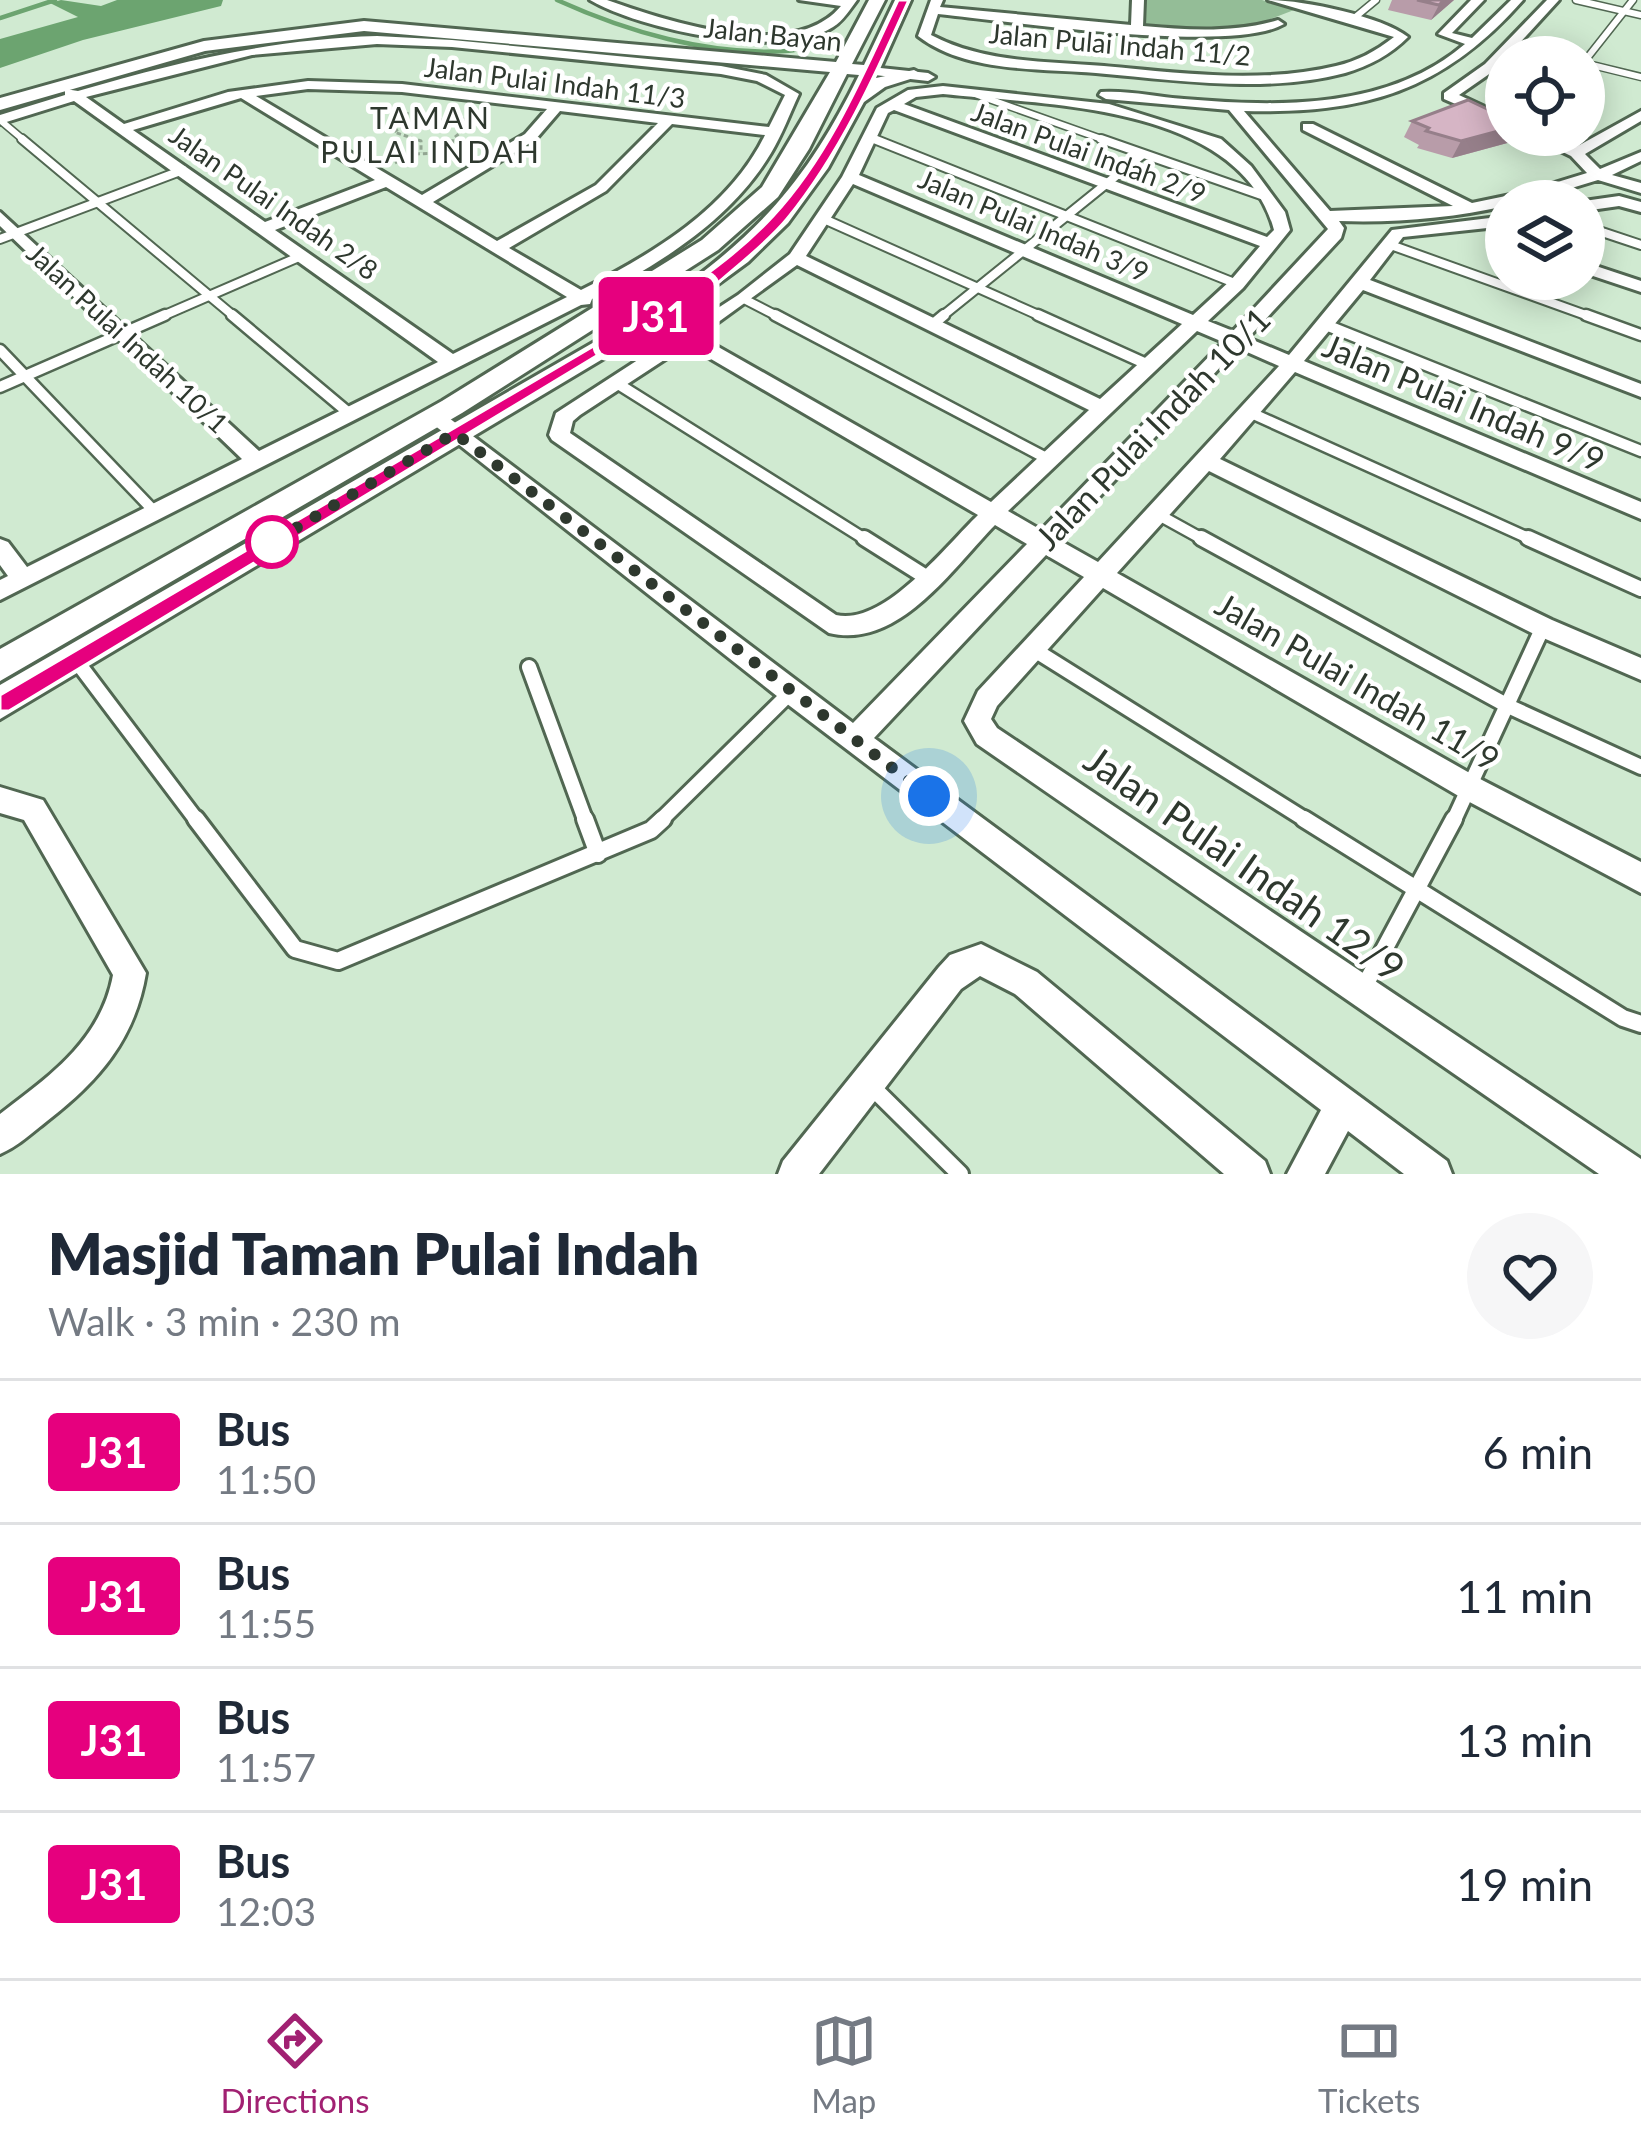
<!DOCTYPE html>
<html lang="en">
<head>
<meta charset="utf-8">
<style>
  :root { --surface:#fff; --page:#f6f6f7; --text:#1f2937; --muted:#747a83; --line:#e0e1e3; --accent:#a12172 }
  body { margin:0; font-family:Lato,sans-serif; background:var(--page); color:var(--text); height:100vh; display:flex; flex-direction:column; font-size:45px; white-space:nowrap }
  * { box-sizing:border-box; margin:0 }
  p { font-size:39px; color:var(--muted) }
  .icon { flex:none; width:66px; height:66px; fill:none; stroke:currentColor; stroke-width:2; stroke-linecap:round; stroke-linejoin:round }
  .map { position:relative; height:1174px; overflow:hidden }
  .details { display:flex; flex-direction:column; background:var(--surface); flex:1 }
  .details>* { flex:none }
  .badge { padding:0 24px; border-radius:9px; font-size:42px; line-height:78px }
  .fabs { position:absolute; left:1485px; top:36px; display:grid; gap:24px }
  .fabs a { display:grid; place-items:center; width:120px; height:120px; border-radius:50%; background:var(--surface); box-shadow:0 6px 30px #0003; font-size:60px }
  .you { position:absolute; width:60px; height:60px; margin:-30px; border:9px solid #fff; border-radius:50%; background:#1a73e8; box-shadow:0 0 0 18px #1a73e833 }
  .map>.badge { position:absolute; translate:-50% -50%; box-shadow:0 0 0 6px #fff }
  .round { display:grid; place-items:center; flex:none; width:126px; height:126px; border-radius:63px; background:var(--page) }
  .head { display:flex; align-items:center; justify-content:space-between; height:204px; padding:0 48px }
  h1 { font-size:57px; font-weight:800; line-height:90px }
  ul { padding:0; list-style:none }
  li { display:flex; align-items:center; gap:36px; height:144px; padding:0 48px; border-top:3px solid var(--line) }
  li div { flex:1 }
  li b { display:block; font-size:45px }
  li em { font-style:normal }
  li .badge { min-width:132px; font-weight:700; text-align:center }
  .menu { display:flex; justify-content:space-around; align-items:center; height:168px; border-top:3px solid var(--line); background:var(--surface); font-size:33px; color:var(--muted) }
  .menu a { display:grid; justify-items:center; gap:6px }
  .menu .selected { color:var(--accent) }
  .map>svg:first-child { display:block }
  .green { fill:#94bd97 }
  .water { fill:#6ca470 }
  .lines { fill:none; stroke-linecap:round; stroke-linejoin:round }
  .stream { stroke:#6ca470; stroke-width:4.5 }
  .lane-far4-casing { stroke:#516752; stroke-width:9 }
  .lane-far3-casing { stroke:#516752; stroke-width:12 }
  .lane-far2-casing { stroke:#516752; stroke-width:15 }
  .lane-far1-casing { stroke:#516752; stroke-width:20 }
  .lane-casing { stroke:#516752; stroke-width:22 }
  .street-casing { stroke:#516752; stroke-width:6 }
  .secondary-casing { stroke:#516752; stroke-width:6 }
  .path { stroke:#92a692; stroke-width:3; stroke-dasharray:4.5 3; stroke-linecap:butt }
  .lane-far4 { stroke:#fff; stroke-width:6 }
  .lane-far3 { stroke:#fff; stroke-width:8 }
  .lane-far2 { stroke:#fff; stroke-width:10 }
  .lane-far1 { stroke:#fff; stroke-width:14 }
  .lane { stroke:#fff; stroke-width:16 }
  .street { fill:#fff; fill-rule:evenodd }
  .secondary { fill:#fff; fill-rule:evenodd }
  .wall { fill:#b89ca9 }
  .shaded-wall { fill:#967f8a }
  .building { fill:#d6b5c5; stroke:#967f8a; stroke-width:3 }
  .line { fill:#e6007e; stroke:#fff; stroke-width:3 }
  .walk { stroke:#2e382e; stroke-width:12; stroke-dasharray:0 21.6 }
  .stop-dot { fill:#fff; stroke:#e6007e; stroke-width:6 }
  .labels { text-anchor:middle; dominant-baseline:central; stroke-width:9; stroke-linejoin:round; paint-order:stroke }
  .far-street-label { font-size:27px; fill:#2e382e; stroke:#fff }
  .far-neighbourhood-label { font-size:30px; letter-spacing:3px; fill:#2e382e; stroke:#fff }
  .street-label { font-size:33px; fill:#2e382e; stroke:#fff }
  .near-street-label { font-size:39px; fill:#2e382e; stroke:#fff }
</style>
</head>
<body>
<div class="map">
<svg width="1641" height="1174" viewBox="0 0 1641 1174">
  <rect width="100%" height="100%" fill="#d0ead1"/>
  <polygon class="green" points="1144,0 1262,0 1294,10 1247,28 1206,31 1149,27 1142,22"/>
  <polygon class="water" points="61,0 101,6 117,0 223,0 221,6 83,40 0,68 0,39 78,17 50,3"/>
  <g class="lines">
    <g class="stream">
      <path d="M557 0C625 31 709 56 785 51 804 50 822 43 840 38"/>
      <polyline points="0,18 55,0"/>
    </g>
    <defs>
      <g id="lane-far4">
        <polyline points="1576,0 1641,15"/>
        <polyline points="1353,19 1376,0"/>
        <polyline points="1511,46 1558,57"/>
        <polyline points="1584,62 1633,0"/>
        <polyline points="1584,63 1641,77"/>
        <polyline points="972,93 1110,142"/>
        <polyline points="0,120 26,142"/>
        <polyline points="870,137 882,142"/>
      </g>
      <g id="lane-far3">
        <polyline points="22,139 236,318"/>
        <polyline points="874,139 1237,284"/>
        <polyline points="1101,139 1267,197"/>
        <polyline points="824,219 1045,318"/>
        <polyline points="1584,226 1641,245"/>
        <polyline points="0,239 183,170"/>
        <polyline points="1388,244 1594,318"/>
        <polyline points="744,299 781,318"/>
        <polyline points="158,318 301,256"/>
        <polyline points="940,318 1142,155"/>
      </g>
      <g id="lane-far2">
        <polyline points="232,315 350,414"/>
        <polyline points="775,315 1048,459"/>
        <polyline points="1038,315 1151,366"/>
        <polyline points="1586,315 1641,335"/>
        <polyline points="932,325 944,315"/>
        <polyline points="1326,325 1641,451"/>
        <polyline points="0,350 153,510"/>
        <polyline points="615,382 868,541"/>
        <polyline points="0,387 165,315"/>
        <polyline points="1249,412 1535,541"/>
        <polyline points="1159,515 1206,541"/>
      </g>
      <g id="lane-far1">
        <polyline points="864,538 929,579"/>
        <polyline points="1201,538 1508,706 1641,767"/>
        <polyline points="1528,538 1641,589"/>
        <polyline points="1033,649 1309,822"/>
        <polyline points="75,659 198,822"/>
        <polyline points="529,667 586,822"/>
        <polyline points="659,822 791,692"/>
        <polyline points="1453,822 1543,627"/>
      </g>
      <g id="lane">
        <polyline points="196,819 295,949 338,961 651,830 663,819"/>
        <polyline points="585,819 598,854"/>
        <polyline points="1304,819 1623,1018 1641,1024"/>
        <polyline points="1364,987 1454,819"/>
        <polyline points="872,1087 960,1174"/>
      </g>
      <g id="street">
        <path d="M590 0H607C667 21 793 64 841 6L799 0H857C851 8 843 21 833 27 783 61 639 29 590 0Z"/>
        <path d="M931 0H943L940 7 1131 25 1132 0H1144L1143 26C1189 30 1234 33 1278 20L1284 24C1231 55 1009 21 938 14L931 35C984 63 1044 61 1104 66 1179 73 1261 84 1336 66 1358 61 1376 51 1394 37L1268 0C1303 0 1381 16 1408 37 1390 55 1369 66 1345 73 1265 94 1177 80 1096 73 1038 68 966 73 918 36Z"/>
        <path d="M1471 0H1484L1452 33 1472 38 1511 0H1523C1442 92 1364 114 1244 111L1330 211 1453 206 1303 130V124H1313L1472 203 1525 192 1587 173 1571 156 1528 135H1547L1576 147 1641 111V121L1585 154 1600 169 1641 152V161L1612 175 1641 183V193L1598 180 1529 201H1506V206C1452 218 1395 223 1339 221L1344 228 1341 238 1248 338 1289 355 1392 230 1506 216V226L1403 237 1370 280 1641 384V397L1363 290 1304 361 1641 502V519L1295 372 1220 459 1552 620 1641 658V680L1534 634 1209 471 1117 573 1482 780 1641 862V893L1462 798 1103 588 997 706 991 719 997 728 1641 1159V1174H1599L977 744 964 721 978 691 1084 577 1046 555 874 738 1447 1161 1452 1174H1404L1348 1131 1325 1174H1287L1321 1110 782 700 424 417 427 412H441L853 723 1027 544 995 525C952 569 898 650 829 633L552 440 549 435 556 413 738 295 790 254 842 177 877 108 908 90 943 86 1109 104 1221 139 1251 166 1285 212 1290 230 1243 288 1208 321 1233 331 1328 229 1229 110 1106 99 1099 95 1101 92C1128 90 1157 97 1184 99 1279 107 1388 110 1465 44L1438 34ZM943 94C1047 105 1240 104 1274 230L1267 237 904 104 916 97ZM894 110 1260 246 1231 280 1193 315 859 175 888 113ZM853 184 1182 324 1100 399 806 256ZM797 265 1089 410 991 502 699 336ZM1197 331 1223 342 1041 530 1008 511ZM687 345 978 515C945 547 884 626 836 615L570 433 573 421 580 415ZM1238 348 1279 366 1098 562 1059 540Z"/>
        <polygon points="1547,0 1559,0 1495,70 1459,95 1506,117 1506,126 1444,99 1444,93 1485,64"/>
        <path d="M377 36 452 40 721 66 766 75 799 94C790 113 782 135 771 153 731 220 660 264 592 299L590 304 581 305 0 600V580L8 576 0 565V539L8 542 27 567 242 459 0 226V212L259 451 438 362 74 101 0 124V115L65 95V89L78 91C176 62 273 39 377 36ZM377 44 452 47 721 74 757 81 785 95 769 127 402 84 308 81 228 92 124 124 86 97 252 55ZM308 89 402 92 547 109 525 134 422 195 256 96ZM241 98 375 180 265 222 133 130ZM560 111 658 123 596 185 497 241 433 202 535 140ZM672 124 765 135C729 209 651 255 581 290L509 248 606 191ZM386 187 567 297 453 354 275 230Z"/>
        <polygon points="871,67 928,73 935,77 928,81 866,74 866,68"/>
        <polygon points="1619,196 1641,202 1641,212 1619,206 1584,211 1584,201"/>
        <polygon points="1584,262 1641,281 1641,292 1584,273"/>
        <path d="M0 787 43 800 146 973C135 1039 99 1081 47 1121 32 1133 18 1146 0 1154V1114C50 1076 101 1040 113 975L24 820 0 813Z"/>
        <polygon points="981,944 1037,972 1265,1161 1270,1174 1224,1174 1015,994 980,976 961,989 819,1174 778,1174 783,1161 939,967 950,955"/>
      </g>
      <path id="secondary" d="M869 0H885L852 64 864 65 895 0H911L876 78 914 70 923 75 885 87 864 102 828 168 788 223 748 262 673 317 0 719V685L655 307C755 238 805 185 859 75L847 74 809 149 778 197 718 250 462 413 0 681V649L442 401 702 240 762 187 830 72 364 31 205 51 0 110V98L204 41 364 21 836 62Z"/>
    </defs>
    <use href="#lane-far4" class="lane-far4-casing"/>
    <use href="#lane-far3" class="lane-far3-casing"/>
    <use href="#lane-far2" class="lane-far2-casing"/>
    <use href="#lane-far1" class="lane-far1-casing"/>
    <use href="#lane" class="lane-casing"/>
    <use href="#street" class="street-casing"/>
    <use href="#secondary" class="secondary-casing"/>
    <g class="path">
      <polyline points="416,116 394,132 421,141 421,153"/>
      <path d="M395 163 413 154 451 153 453 139 469 125 464 119C442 122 421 119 400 111L402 105"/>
    </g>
    <use href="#lane-far4" class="lane-far4"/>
    <use href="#lane-far3" class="lane-far3"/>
    <use href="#lane-far2" class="lane-far2"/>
    <use href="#lane-far1" class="lane-far1"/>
    <use href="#lane" class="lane"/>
    <use href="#street" class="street"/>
    <use href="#secondary" class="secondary"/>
  </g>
  <g class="wall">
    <polygon points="1392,0 1454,0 1431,20 1388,10"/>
    <polygon points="1412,121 1511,142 1452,158 1417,148 1419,145 1404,137"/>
  </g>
  <g class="shaded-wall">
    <polygon points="1444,0 1454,0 1431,20 1439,5"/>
    <polygon points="1506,129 1506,135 1515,135 1511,142 1452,158 1461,141"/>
  </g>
  <g class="building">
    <polygon points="1417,0 1444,0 1439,5"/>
    <polygon points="1468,100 1506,118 1506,129 1461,141 1426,131 1429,128 1412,121"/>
  </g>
  <path class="line" d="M898 0H909C875 76 840 154 787 219 768 242 742 262 719 282L9 711H0V695L658 308C698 281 740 252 773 216 829 156 864 73 898 0Z"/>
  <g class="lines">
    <polyline class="walk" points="272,542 266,546 455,433 929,796"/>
  </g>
  <circle class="stop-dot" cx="272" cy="542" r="24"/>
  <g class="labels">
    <g class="far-street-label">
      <text transform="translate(773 34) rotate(6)">Jalan Bayan</text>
      <text transform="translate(1120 44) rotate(5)">Jalan Pulai Indah 11/2</text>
      <text transform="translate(555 82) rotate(7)">Jalan Pulai Indah 11/3</text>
      <text transform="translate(1089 152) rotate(20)">Jalan Pulai Indah 2/9</text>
      <text transform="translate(274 202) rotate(35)">Jalan Pulai Indah 2/8</text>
      <text transform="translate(1034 225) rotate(23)">Jalan Pulai Indah 3/9</text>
      <text transform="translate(128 338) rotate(43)">Jalan Pulai Indah 10/1</text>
    </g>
    <g class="far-neighbourhood-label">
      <text x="431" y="117">TAMAN<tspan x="431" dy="34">PULAI INDAH</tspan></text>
    </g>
    <g class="street-label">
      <text transform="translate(1464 402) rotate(23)">Jalan Pulai Indah 9/9</text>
      <text transform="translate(1152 428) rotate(-46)">Jalan Pulai Indah 10/1</text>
      <text transform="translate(1358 681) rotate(30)">Jalan Pulai Indah 11/9</text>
    </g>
    <g class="near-street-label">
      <text transform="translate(1245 863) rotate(35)">Jalan Pulai Indah 12/9</text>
    </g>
  </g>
</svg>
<div class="fabs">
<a><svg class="icon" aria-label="locate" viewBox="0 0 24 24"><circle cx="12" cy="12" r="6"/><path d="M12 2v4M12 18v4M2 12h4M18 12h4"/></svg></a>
<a><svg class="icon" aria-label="layers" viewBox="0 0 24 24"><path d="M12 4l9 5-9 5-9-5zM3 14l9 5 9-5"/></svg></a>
</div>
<div class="you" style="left:929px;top:796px"></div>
<b class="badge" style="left:656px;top:316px;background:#e6007e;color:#fff">J31</b>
</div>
<section class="details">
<div class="head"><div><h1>Masjid Taman Pulai Indah</h1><p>Walk · 3 min · 230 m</p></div><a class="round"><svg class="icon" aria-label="heart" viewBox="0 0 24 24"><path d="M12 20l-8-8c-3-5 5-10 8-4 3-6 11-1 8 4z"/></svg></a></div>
<ul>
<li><span class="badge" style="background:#e6007e;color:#fff">J31</span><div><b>Bus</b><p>11:50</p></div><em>6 min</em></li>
<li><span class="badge" style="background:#e6007e;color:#fff">J31</span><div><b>Bus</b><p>11:55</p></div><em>11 min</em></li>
<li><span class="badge" style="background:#e6007e;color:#fff">J31</span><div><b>Bus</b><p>11:57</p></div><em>13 min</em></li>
<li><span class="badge" style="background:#e6007e;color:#fff">J31</span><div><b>Bus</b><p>12:03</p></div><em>19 min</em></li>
</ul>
</section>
<nav class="menu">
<a class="selected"><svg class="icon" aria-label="directions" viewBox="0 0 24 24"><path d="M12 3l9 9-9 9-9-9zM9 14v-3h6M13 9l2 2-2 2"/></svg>Directions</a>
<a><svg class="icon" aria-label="map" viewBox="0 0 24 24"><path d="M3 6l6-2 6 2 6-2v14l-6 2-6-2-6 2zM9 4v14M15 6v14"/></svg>Map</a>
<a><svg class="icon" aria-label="tickets" viewBox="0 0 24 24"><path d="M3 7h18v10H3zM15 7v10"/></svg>Tickets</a>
</nav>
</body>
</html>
